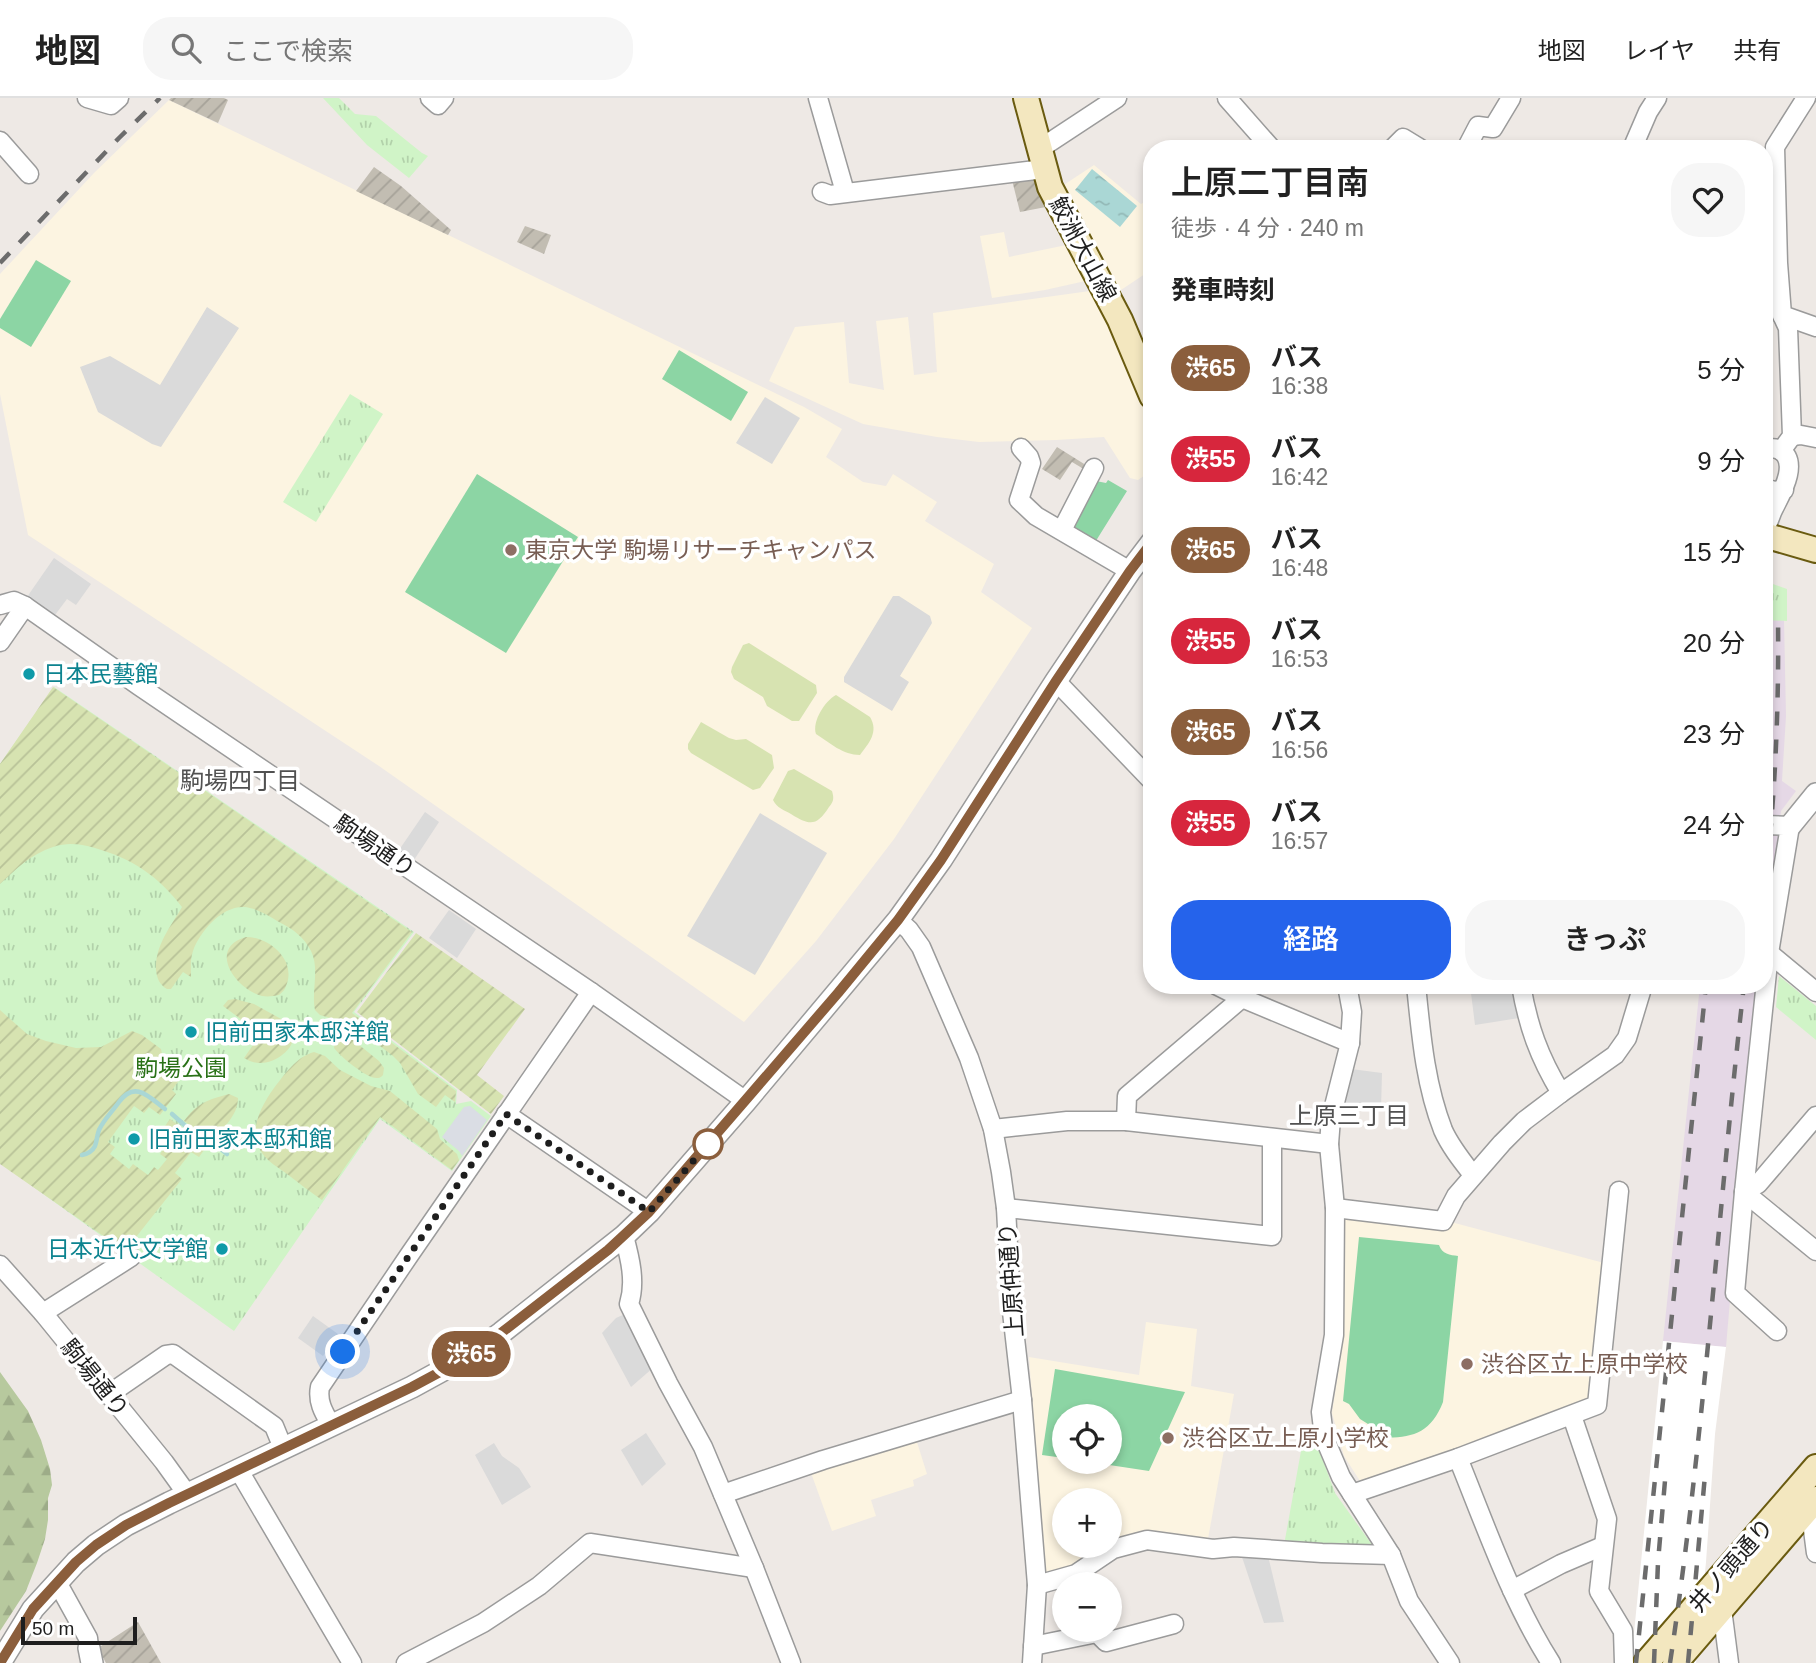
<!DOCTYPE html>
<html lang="ja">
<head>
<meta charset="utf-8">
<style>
  :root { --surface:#fff; --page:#f6f6f6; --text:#222; --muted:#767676; --line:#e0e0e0; --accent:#2563eb }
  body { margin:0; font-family:Arial,"Noto Sans JP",sans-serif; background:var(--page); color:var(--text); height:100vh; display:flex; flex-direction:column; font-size:26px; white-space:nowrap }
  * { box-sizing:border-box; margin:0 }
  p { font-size:23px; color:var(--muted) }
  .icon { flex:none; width:38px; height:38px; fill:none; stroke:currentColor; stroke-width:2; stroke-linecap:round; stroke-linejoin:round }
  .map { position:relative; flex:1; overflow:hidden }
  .details { position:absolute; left:1143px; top:42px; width:630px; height:854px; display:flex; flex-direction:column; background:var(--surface); border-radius:28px; box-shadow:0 4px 10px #0003 }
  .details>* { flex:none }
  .badge { padding:0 14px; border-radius:23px; font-size:24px; line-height:46px }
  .controls { position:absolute; left:1052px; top:1306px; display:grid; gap:14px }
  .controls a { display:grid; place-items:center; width:70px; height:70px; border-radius:50%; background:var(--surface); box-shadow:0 4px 10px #0003; font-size:35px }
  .scale { position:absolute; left:21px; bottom:18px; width:116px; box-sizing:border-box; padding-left:7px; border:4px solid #1e1e1e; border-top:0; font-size:19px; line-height:24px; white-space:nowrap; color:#1e1e1e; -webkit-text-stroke:5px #fff; paint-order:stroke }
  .you { position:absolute; width:35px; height:35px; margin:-18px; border:5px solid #fff; border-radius:50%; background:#1a73e8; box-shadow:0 0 0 10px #1a73e833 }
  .map>.badge { position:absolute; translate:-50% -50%; box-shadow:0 0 0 4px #fff }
  h2 { padding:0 28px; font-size:26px; line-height:63px }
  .round { display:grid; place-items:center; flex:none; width:74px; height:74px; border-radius:28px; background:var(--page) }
  .overview { display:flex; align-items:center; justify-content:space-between; height:119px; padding:0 28px }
  h1 { font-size:33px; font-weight:600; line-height:52px }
  .action { display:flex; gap:14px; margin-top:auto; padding:14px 28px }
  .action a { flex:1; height:80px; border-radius:28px; background:var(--accent); color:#fff; font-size:28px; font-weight:600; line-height:80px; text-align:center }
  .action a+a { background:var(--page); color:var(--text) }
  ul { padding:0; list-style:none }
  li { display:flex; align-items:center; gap:21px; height:91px; padding:0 28px }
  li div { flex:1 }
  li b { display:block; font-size:26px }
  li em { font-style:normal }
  li .badge { min-width:77px; font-weight:700; text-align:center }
  header { display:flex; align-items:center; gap:42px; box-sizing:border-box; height:98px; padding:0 35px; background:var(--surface); border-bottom:2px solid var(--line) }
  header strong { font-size:33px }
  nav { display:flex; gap:38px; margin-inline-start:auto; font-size:24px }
  .search { width:490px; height:63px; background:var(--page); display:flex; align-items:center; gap:18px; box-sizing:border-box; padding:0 24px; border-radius:28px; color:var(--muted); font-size:26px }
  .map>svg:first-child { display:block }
  .education { fill:#fcf4e1; fill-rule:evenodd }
  .railway { fill:#e5d8e6 }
  .construction { fill:url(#construction-furrows) }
  .grass { fill:#d7e3b1 }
  .forest { fill:url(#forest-firs) }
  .park { fill:url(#park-tufts) }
  .garden { fill:url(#garden-furrows) }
  .pitch { fill:#8cd5a4 }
  .parking { fill:#dadada }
  .plaza { fill:#dadde4 }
  .water { fill:url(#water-ripples) }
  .pier { fill:#fff }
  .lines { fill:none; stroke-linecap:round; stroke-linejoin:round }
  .stream { stroke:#aad7d5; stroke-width:4.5 }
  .minor-casing { stroke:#9b9b9b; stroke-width:21 }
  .tertiary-casing { stroke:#9b9b9b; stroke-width:24 }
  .secondary-casing { stroke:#6a5b10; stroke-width:28 }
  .minor { stroke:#fff; stroke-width:18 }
  .tertiary { stroke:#fff; stroke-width:21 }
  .secondary { stroke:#f3e7bf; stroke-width:24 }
  .rail { stroke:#6c6c6c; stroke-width:4.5; stroke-dasharray:14 14; stroke-linecap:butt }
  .line-casing { stroke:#fff; stroke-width:16 }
  .line { stroke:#8b5e3c; stroke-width:10 }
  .walk { stroke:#1e1e1e; stroke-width:7; stroke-dasharray:0 12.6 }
  .education-dot { fill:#8d6e63; stroke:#fff; stroke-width:2.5 }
  .culture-dot { fill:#0f9aa8; stroke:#fff; stroke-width:2.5 }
  .stop-dot { fill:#fff; stroke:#8b5e3c; stroke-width:3.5 }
  .labels { text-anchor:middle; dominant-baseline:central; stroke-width:7; stroke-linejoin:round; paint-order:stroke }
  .street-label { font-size:23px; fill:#1e1e1e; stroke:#fff }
  .education-label { font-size:23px; fill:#785e54; stroke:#fff; text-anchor:start }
  .culture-label { font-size:23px; fill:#0d838f; stroke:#fff; text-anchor:start }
  .park-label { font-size:23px; fill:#297117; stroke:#fff }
  .neighbourhood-label { font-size:24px; fill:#515151; stroke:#fff }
</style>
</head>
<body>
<header>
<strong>地図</strong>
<div class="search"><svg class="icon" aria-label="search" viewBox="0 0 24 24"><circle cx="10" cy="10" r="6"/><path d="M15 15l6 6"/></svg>ここで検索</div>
<nav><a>地図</a><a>レイヤ</a><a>共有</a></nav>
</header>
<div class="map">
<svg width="1816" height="1565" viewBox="0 0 1816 1565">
  <defs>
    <pattern id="construction-furrows" width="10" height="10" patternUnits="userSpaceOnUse" patternTransform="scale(1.75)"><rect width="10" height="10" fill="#c2bdb2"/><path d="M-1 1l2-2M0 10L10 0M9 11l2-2" fill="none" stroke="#a6a299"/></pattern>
    <pattern id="forest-firs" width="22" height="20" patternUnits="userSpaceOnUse" patternTransform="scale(1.75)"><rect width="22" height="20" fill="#b7c99e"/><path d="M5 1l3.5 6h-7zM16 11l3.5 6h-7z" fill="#9dac88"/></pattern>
    <pattern id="park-tufts" width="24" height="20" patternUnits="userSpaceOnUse" patternTransform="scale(1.75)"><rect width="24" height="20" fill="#d0f4c7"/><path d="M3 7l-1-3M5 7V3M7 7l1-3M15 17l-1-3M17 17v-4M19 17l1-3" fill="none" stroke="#b2d1aa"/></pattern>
    <pattern id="garden-furrows" width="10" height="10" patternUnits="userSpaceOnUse" patternTransform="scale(1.75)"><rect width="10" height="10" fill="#d7e3b1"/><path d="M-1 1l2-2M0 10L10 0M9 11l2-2" fill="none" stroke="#b8c298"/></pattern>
    <pattern id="water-ripples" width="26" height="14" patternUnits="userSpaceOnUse" patternTransform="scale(1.75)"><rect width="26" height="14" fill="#aad7d5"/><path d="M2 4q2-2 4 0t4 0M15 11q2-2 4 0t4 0" fill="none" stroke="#92b8b6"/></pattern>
  </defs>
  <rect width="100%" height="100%" fill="#eee9e5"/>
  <g class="education">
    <polygon points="169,2 804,309 842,331 826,359 863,384 886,388 893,376 937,404 925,423 994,466 981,494 1032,530 894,741 816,843 744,924 379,668 28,437 0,296 0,176 94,75"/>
    <polygon points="1094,67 1141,106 1151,100 1151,172 1115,196 1056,92"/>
    <polygon points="1004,134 1009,159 1071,146 1090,182 1045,192 992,200 980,138"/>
    <polygon points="1097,192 1151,311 1151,373 1138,382 1130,380 1104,339 1056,342 979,344 937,339 863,326 769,283 795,229 844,224 849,285 884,292 876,223 908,219 914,277 937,274 933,215"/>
    <polygon points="1345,1117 1449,1130 1451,1124 1604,1165 1590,1298 1584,1306 1360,1383 1344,1358 1332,1315 1344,1235 1341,1188"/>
    <path d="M1146 1224 1197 1231 1191 1288 1234 1296 1208 1441 1142 1437 1110 1446V1402H1064V1447H1108L1081 1467 1045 1478 1029 1259 1139 1277ZM1064 1318H1110V1363H1064Z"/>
    <polygon points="916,1341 927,1376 913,1382 914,1388 871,1402 876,1418 832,1433 810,1372"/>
  </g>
  <g class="railway">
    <polygon points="1764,522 1784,522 1786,618 1782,683 1796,693 1781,713 1780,721 1764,719"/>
    <polygon points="1764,736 1778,738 1778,749 1783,750 1764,862"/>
    <polygon points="1700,887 1761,887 1743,1050 1726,1249 1663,1243"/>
  </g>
  <g class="construction">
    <polygon points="171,0 224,0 228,2 218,25 169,2"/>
    <polygon points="374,69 401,88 451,132 448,137 356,93"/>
    <polygon points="1038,78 1051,108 1020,114 1012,82"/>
    <polygon points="525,128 551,137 544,156 517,144"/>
    <polygon points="1057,349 1089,369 1087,373 1072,364 1060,382 1042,371"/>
    <polygon points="138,1524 161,1565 106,1565 98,1550"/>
  </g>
  <g class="grass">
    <polygon points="749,545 816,587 817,595 799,623 792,623 767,608 763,599 734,581 731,574 732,569 743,547"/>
    <path d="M836 597 870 619C879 634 869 645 860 657 843 657 830 645 816 636 812 623 825 603 836 597Z"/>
    <polygon points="701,624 729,640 736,642 746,641 772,657 774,670 760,690 753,692 691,655 688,651 688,646"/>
    <path d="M794 671 832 693C834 700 834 703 829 709 817 728 810 728 791 716 784 712 777 710 773 702L788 673Z"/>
  </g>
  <polygon class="forest" points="0,1274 28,1313 41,1342 50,1371 52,1387 48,1400 48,1422 45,1441 37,1465 26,1493 0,1533"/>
  <g class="park">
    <polygon points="323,0 339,0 355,16 376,18 422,55 428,58 409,80 367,47"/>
    <polygon points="350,296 383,316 316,424 283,404"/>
    <polygon points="1764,483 1787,491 1787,523 1764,522"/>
    <polygon points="54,589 414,834 354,914 457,992 456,1006 471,1003 491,1018 452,1073 380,1021 234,1233 0,1065 0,666"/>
    <polygon points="1779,878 1816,908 1816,942 1776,909"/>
    <polygon points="1303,1342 1317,1346 1335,1395 1375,1451 1284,1447"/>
  </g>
  <g class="garden">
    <path d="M53 589 412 834 352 915 456 993 455 1004 445 997 436 1009 418 996 400 965 393 958 346 922 330 920 320 917 315 912C311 893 320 871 311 853 304 839 293 831 279 824 270 818 256 810 244 809 222 808 200 833 193 853 190 862 191 870 191 879L183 874 171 891H167C160 887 157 881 156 872 155 847 170 830 182 809 158 778 133 761 95 750 79 746 69 744 53 749 31 756 16 771 0 786V666Z"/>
    <polygon points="416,835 525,911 477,977 504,998 491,1016 357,914"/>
    <path d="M246 839C270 839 297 863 286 888 285 892 282 894 279 897 274 898 268 899 262 898 235 891 207 850 246 839Z"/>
    <path d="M235 901 254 906 292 927C301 946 279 965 260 965 254 965 249 963 244 960L253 947 235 932 242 922 223 908 228 902Z"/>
    <polygon points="0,912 27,936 46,943 76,950 101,949 132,933 142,937 161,951 162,956 166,959 180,967 177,972 183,977 172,992 176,996 160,1017 149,1009 144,1015 134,1008 108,1044 115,1049 110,1056 129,1071 133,1066 148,1077 154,1069 158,1072 167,1061 160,1056 167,1046 170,1047 177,1038 165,1028 170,1021 207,1048 199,1059 191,1054 175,1075 182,1081 125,1153 0,1066"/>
    <path d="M342 940 353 942 379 963 384 970 383 977C382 978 380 980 378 980 368 982 340 958 334 950L335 943Z"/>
    <path d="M314 954 325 958 340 972 371 988 390 993 437 1031 440 1041 457 1056 459 1062 452 1072 380 1019 322 1102C310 1094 299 1085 287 1076 279 1070 268 1064 262 1055 247 1034 261 1008 274 990 285 976 296 959 314 954Z"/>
    <path d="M229 996 238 1000C238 1018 222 1031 212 1043L184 1023C196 1006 209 1001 229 996Z"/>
  </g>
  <g class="pitch">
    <polygon points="36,162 71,183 31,249 0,230 0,221"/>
    <polygon points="679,252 748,294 731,323 662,281"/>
    <polygon points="477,376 578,439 506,555 405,494"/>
    <polygon points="1108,382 1127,393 1094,446 1070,432 1096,383 1106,385"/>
    <path d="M1359 1139 1439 1147C1442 1156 1450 1157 1458 1158L1443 1304C1430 1338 1408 1341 1375 1339L1376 1331 1360 1321 1349 1306 1343 1303Z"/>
    <polygon points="1055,1271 1185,1294 1149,1373 1083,1363 1110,1363 1110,1318 1064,1318 1064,1360 1042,1357"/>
  </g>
  <g class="parking">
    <polygon points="207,209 239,230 161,349 152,346 98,314 80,269 110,258 160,287"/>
    <polygon points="765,299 800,320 772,366 736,345"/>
    <polygon points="54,460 91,486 76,507 67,501 55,517 27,499"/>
    <polygon points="893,498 899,498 930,518 932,525 900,578 909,584 892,613 844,584 844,579"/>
    <polygon points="425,714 439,724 412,765 397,755"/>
    <polygon points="760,715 827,755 755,877 687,838"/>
    <polygon points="449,812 476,831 457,860 429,840"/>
    <polygon points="1470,887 1514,887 1519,920 1475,927"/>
    <polygon points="1351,971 1382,975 1381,1011 1343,1007"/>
    <polygon points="625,1216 654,1269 631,1289 602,1235 616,1220"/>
    <polygon points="313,1218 338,1236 323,1258 298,1240"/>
    <polygon points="646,1335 666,1366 642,1388 621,1352"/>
    <polygon points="494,1345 502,1358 519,1370 531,1389 502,1407 475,1357"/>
    <polygon points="1241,1456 1268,1458 1284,1524 1264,1525"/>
  </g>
  <polygon class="plaza" points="470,1008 487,1022 462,1058 459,1053 442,1039 464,1009"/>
  <polygon class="water" points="1092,71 1137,108 1120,129 1075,92"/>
  <polygon class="pier" points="1663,1243 1726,1249 1715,1336 1706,1464 1696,1565 1631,1565"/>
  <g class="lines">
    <g class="stream">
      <polyline points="172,1016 190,1032 212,1044 227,1056"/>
      <path d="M82 1057C87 1056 92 1054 95 1048 97 1043 97 1037 99 1032 104 1021 112 1014 119 1004 135 982 149 999 165 1011"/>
    </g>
    <defs>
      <g id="minor">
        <polyline points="87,0 111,7 119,0"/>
        <polyline points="430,0 438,7 444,0"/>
        <polyline points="818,0 845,94"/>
        <polyline points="1227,0 1272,51"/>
        <polyline points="1806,0 1775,49 1778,165 1782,217 1816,229"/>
        <polyline points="0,43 29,76"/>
        <polyline points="1392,51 1403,40 1421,51"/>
        <polyline points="1466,51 1478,28 1493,30 1511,0"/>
        <polyline points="1632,51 1648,14 1657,0"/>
        <polyline points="1038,52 1117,0"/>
        <polyline points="822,94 830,97 1044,71"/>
        <polyline points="1792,338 1801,337 1816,340"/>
        <polyline points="1021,350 1029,359 1031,365 1019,402 1036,418 1130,473"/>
        <polyline points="1781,353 1792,338 1788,230 1782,217"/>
        <path d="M1764 354C1769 350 1774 349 1780 352 1800 364 1781 396 1774 410 1770 417 1770 424 1764 430"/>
        <polyline points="1764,389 1773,393 1784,392"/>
        <polyline points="1062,432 1094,370"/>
        <polyline points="0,507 14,503 25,508 139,588 591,894 746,1003"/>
        <polyline points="0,544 25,508"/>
        <polyline points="1056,583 1152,683"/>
        <polyline points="1764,727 1790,728 1769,855 1744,1094 1735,1195 1777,1233"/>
        <polyline points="898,822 909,832 921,849 969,960 993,1031 1001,1074 1006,1110 1011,1205 1022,1302 1037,1487 1032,1565"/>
        <polyline points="1769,855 1816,894"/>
        <polyline points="1216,887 1242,900 1350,945"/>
        <polyline points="1347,887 1352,914 1350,945 1331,1020 1329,1046 1335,1110 1334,1237 1321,1314 1324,1339 1341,1379 1391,1457 1409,1503 1450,1565"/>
        <path d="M1416 887C1421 936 1425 986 1443 1032 1450 1048 1462 1063 1473 1077"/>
        <path d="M1521 887C1528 928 1539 959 1561 995"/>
        <polyline points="506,1016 649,1114"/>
        <polyline points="1126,1023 1127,998 1242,900"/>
        <polyline points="993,1031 1067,1023 1126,1023 1329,1046"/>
        <polyline points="1744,1094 1758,1086 1816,1018"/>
        <polyline points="1744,1094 1816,1153"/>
        <polyline points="1006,1110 1272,1138 1272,1040"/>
        <polyline points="1335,1110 1443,1123 1456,1098 1502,1045 1524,1023 1561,995 1615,957 1627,940 1643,887"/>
        <path d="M624 1138C630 1160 636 1184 629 1206L668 1285 703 1349 754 1470 791 1565"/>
        <polyline points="0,1167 43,1215 164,1364 187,1396"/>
        <polyline points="43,1215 131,1159"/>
        <polyline points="108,1297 166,1257 173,1256 274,1328 283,1350"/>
        <polyline points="1572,1318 1607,1421 1599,1493 1623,1533 1624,1565"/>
        <path d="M331 1327C324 1315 317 1304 320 1289L410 1156 591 894"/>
        <path d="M1458 1360C1486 1429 1511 1502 1551 1565"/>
        <polyline points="238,1371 352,1565"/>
        <polyline points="723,1396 823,1362 1022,1302"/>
        <polyline points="1352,1396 1458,1360 1597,1307 1619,1093"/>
        <polyline points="1808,1410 1812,1424 1816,1455"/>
        <polyline points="57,1484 88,1540 89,1550"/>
        <polyline points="1037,1487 1076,1476 1113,1451 1147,1442 1213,1451 1234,1449 1322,1455 1391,1457"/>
        <polyline points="1512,1492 1561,1466 1603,1448"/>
        <polyline points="1722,1511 1729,1565"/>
        <polyline points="1033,1548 1097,1535 1106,1544 1174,1526"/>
        <polyline points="406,1565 483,1525 539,1488 590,1445 754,1470"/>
      </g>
      <g id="tertiary">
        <polyline points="1790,728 1816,696"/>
        <polyline points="89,1550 92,1565"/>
        <polyline points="0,1565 33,1511 76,1464 96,1447 126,1427 169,1405 412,1289 465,1260 501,1235 624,1138 649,1114 746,1003 898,822 941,762 1056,583 1130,473 1152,444"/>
      </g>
      <g id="secondary">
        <polyline points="1026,0 1050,89 1120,222 1152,298"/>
        <polyline points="1764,437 1816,452"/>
        <polyline points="1646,1565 1816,1369"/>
        <polyline points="1675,1565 1816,1401"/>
      </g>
    </defs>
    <use href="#minor" class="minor-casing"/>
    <use href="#tertiary" class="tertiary-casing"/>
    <use href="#secondary" class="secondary-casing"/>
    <use href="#minor" class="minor"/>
    <use href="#tertiary" class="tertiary"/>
    <use href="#secondary" class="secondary"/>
    <g class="rail">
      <polyline points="0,165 119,40 160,0"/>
      <path d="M1764 795C1775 704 1779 613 1778 522"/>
      <polyline points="1636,1565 1706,887"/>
      <polyline points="1654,1565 1658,1464 1666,1371"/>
      <path d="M1670 1565C1704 1340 1718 1113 1744 887"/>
      <polyline points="1688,1565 1705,1377"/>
    </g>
  </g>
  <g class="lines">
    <defs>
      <polyline id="line" points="0,1565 33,1511 76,1464 96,1447 126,1427 169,1405 412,1289 466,1260 501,1235 608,1152 649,1114 838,895 898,822 941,762 1056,583 1130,473 1152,444"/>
    </defs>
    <use href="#line" class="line-casing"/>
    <use href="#line" class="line"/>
    <polyline class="walk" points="343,1254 506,1016 649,1114 708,1046"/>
  </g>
  <g class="education-dot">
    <circle cx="511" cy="452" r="7"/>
    <circle cx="1467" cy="1266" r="7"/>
    <circle cx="1168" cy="1340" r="7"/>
  </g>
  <g class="culture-dot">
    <circle cx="29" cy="576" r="7"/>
    <circle cx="191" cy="934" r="7"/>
    <circle cx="134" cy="1041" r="7"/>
    <circle cx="222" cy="1151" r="7"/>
  </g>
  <circle class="stop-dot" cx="708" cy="1046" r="14"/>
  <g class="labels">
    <g class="street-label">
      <text transform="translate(1083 151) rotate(62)">鮫洲大山線</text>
      <text transform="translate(375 748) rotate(34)">駒場通り</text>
      <text transform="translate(1011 1182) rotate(-94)">上原仲通り</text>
      <text transform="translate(95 1280) rotate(51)">駒場通り</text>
      <text transform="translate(1731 1467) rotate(-49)">井ノ頭通り</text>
    </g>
    <g class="education-label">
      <text x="525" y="452">東京大学 駒場リサーチキャンパス</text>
      <text x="1481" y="1266">渋谷区立上原中学校</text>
      <text x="1182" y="1340">渋谷区立上原小学校</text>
    </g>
    <g class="culture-label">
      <text x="43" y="576">日本民藝館</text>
      <text x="205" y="934">旧前田家本邸洋館</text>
      <text x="148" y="1041">旧前田家本邸和館</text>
      <text x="208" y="1151" text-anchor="end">日本近代文学館</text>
    </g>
    <g class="park-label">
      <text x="181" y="970">駒場公園</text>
    </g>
    <g class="neighbourhood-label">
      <text x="240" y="682">駒場四丁目</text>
      <text x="1349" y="1017">上原三丁目</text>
    </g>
  </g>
</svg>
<div class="controls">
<a><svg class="icon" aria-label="locate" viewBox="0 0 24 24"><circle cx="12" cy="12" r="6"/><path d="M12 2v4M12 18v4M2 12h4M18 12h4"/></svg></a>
<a>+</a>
<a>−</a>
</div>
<div class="scale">50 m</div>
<div class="you" style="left:343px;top:1254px"></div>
<b class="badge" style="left:471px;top:1256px;background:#8b5e3c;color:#fff">渋65</b>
<section class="details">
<div class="overview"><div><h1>上原二丁目南</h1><p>徒歩 · 4 分 · 240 m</p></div><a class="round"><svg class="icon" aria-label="heart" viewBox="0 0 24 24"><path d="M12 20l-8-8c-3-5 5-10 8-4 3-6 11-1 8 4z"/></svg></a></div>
<h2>発車時刻</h2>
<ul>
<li><span class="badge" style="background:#8b5e3c;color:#fff">渋65</span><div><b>バス</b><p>16:38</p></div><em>5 分</em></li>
<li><span class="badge" style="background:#d7263d;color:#fff">渋55</span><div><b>バス</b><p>16:42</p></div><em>9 分</em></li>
<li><span class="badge" style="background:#8b5e3c;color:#fff">渋65</span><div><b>バス</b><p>16:48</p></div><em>15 分</em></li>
<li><span class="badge" style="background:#d7263d;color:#fff">渋55</span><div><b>バス</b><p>16:53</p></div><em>20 分</em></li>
<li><span class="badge" style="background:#8b5e3c;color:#fff">渋65</span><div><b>バス</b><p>16:56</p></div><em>23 分</em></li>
<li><span class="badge" style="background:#d7263d;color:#fff">渋55</span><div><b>バス</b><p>16:57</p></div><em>24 分</em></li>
</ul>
<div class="action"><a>経路</a><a>きっぷ</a></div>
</section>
</div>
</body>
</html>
